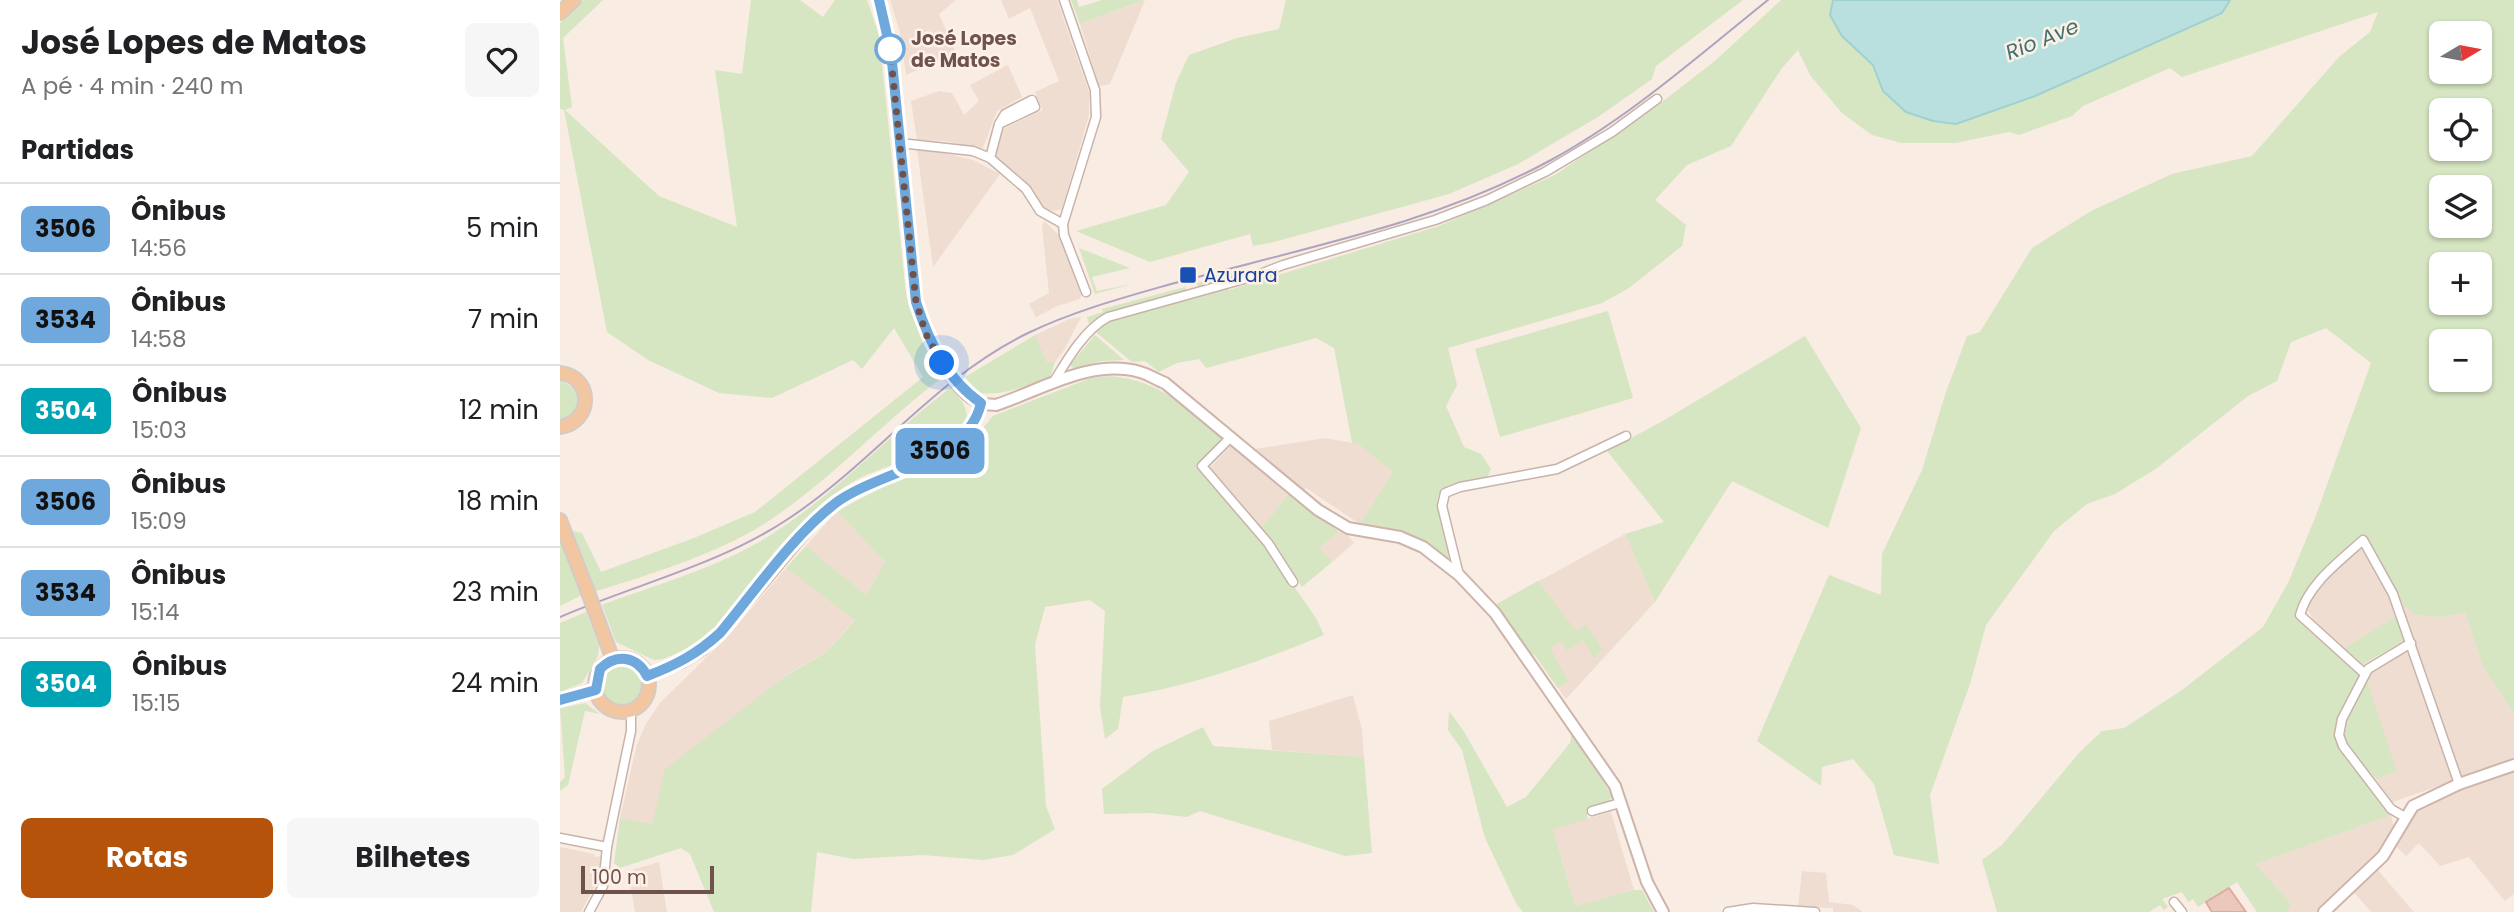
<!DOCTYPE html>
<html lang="pt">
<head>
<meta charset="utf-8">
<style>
  :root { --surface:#fff; --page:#f6f6f6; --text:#202124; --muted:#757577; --line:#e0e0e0; --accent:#b45309 }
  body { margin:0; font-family:Poppins,sans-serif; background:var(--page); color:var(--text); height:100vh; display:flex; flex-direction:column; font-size:26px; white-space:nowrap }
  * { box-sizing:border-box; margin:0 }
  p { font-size:23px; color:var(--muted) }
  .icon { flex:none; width:38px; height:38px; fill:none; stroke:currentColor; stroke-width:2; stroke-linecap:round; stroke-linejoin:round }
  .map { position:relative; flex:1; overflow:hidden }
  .side { display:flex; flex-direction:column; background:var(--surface); width:560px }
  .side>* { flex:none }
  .badge { padding:0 14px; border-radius:10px; font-size:24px; line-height:46px }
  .needle { width:46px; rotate:80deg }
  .buttons { position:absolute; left:1869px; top:21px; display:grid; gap:14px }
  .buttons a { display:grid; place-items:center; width:63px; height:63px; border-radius:10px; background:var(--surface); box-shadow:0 2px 5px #0004; font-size:35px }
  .scale { position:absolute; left:21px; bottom:18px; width:133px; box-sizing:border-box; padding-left:7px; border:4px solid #6e524b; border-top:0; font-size:19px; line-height:24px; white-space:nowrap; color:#6e524b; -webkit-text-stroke:5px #fdf1e7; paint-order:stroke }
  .you { position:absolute; width:35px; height:35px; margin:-18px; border:5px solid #fff; border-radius:50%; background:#1a73e8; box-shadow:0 0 0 10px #1a73e833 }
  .map>.badge { position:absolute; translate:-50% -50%; box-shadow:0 0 0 4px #fff }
  h2 { padding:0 21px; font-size:26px; line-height:63px }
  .round { display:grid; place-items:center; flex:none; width:74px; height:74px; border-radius:10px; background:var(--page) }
  .overview { display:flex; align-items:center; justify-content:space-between; height:119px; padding:0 21px }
  h1 { font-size:33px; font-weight:700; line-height:52px }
  .button { display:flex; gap:14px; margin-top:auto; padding:14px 21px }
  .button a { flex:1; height:80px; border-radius:10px; background:var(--accent); color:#fff; font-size:28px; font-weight:700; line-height:80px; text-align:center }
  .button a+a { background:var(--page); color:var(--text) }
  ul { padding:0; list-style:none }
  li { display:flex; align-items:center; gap:21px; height:91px; padding:0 21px; border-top:2px solid var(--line) }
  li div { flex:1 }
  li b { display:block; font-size:26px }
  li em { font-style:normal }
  li .badge { min-width:77px; font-weight:700; text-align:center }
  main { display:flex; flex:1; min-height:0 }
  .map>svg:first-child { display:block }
  .residential { fill:#f0ddd1 }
  .green { fill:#d6e5c2; fill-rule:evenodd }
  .water { fill:#b9e0df; stroke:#a0d1d0; stroke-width:2 }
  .building { fill:#ecc7bc; stroke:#ddac9f; stroke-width:2 }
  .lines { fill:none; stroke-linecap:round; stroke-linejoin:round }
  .street-casing { stroke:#c8b3aa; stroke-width:11 }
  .secondary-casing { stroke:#ceb4ab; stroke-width:14 }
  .primary-casing { stroke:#d4cbc9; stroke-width:16 }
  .street { stroke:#fff; stroke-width:8 }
  .secondary { stroke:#fff; stroke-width:10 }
  .primary { stroke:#f2c6a0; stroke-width:12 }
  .tram { stroke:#aea3c1; stroke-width:2 }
  .primary-bridge-casing { stroke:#d4cbc9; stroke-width:16; stroke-linecap:butt }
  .primary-bridge { stroke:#f2c6a0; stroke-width:12 }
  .line-casing { stroke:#fff; stroke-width:16 }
  .line { stroke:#6fa8dc; stroke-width:10 }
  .walk { stroke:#6e524b; stroke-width:7; stroke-dasharray:0 12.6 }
  .stop-dot { fill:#fff; stroke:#6fa8dc; stroke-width:3.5 }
  .transit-dot { fill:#1a4fb4; stroke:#fdf1e7; stroke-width:2.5 }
  .labels { text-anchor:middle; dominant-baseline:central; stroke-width:5; stroke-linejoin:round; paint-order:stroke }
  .stop-label { font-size:19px; font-weight:bold; fill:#6e524b; stroke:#fdf1e7; text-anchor:start }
  .transit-label { font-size:19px; fill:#164399; stroke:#fdf1e7; text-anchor:start }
  .water-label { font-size:21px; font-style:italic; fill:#417272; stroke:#fdf1e7 }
</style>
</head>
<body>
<main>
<section class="side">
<div class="overview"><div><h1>José Lopes de Matos</h1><p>A pé · 4 min · 240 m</p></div><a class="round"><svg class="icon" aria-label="heart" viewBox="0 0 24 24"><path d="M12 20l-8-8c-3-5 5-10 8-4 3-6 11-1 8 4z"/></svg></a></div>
<h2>Partidas</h2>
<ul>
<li><span class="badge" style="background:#6fa8dc;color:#111">3506</span><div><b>Ônibus</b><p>14:56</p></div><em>5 min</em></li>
<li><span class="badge" style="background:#6fa8dc;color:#111">3534</span><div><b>Ônibus</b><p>14:58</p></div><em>7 min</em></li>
<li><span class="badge" style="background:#00a3b4;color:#fff">3504</span><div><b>Ônibus</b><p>15:03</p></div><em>12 min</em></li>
<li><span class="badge" style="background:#6fa8dc;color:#111">3506</span><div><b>Ônibus</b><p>15:09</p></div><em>18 min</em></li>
<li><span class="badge" style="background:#6fa8dc;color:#111">3534</span><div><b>Ônibus</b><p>15:14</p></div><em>23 min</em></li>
<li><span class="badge" style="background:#00a3b4;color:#fff">3504</span><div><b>Ônibus</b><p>15:15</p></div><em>24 min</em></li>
</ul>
<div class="button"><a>Rotas</a><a>Bilhetes</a></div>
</section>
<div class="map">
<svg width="1954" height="912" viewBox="0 0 1954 912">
  <rect width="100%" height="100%" fill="#f9ece2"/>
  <g class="residential">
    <polygon points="330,0 396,0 379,14 396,53 346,75 340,33"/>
    <polygon points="441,0 497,0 529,92 529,115 502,209 494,211 485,209 469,185 434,157 443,129 483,110 475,92 499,81 470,8 449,19"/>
    <polygon points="585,0 550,84 539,86 520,24"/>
    <polygon points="448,65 462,97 437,111 422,150 385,141 357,140 351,101 379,91 392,93 404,115 419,101 410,85"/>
    <polygon points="357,150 377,151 413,160 440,174 373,267"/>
    <polygon points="484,221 499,235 521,295 520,299 497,306 476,317 469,304 489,293 482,227"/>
    <polygon points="521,317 504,350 495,362 487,364 475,335 509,319"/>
    <polygon points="765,438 798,444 833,472 800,524 746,488 743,491 695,449"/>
    <polygon points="671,445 730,493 701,528 649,469"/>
    <polygon points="277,511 325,562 306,595 246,546"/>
    <polygon points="779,532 787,534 794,543 772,562 759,548"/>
    <polygon points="1065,534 1095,602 1006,699 974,654 970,655 935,605"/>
    <polygon points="1800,548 1805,549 1838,615 1783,649 1756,625 1746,607 1771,573"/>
    <polygon points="226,568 295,619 267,652 226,675 92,825 60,818 77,744 86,724 100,703 168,636"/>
    <polygon points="1841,601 1856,615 1882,617 1905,613 1924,669 1954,713 1954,762 1900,780"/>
    <polygon points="1843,651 1852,655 1892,777 1890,782 1833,802 1827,799 1816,779 1837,771 1806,678 1809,673"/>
    <polygon points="793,695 802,730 804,757 712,750 709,721"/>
    <polygon points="1954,767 1954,894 1945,901 1909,857 1880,866 1859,843 1846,856 1834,844 1851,823 1848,817 1860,803"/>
    <polygon points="1051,812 1074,890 1015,906 993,828"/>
    <polygon points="1831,815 1835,833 1807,867 1757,912 1727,912 1731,904 1696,864"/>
    <polygon points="0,847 34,854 35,857 41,856 38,880 21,912 0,912"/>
    <polygon points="99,862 107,912 75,912 68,871"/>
    <polygon points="1817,869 1854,912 1811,912 1794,892"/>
    <polygon points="1242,871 1266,873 1269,902 1293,905 1303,912 1273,912 1273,908 1238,907"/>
  </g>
  <g class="green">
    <path d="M23 0H43L3 38 12 107 5 110 99 196 177 227 155 70 182 74 191 0H240L263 17 275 0H307L319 35 346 294C355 324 367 349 384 376 324 421 273 478 210 520 162 552 92 574 36 591L13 531 22 533 41 572 134 538 195 512 363 377 334 328 302 369 293 360 212 398 159 393 88 360 47 332 4 110 0 109V23Z"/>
    <polygon points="511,0 517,0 519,7 542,0 584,0 520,24"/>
    <polygon points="726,0 1183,0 1096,66 1092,79 1038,117 958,164 889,194 714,242 693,246 690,234 590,262 516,231 606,205 629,172 601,139 616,83 629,55 677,38 719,29"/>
    <path d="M1221 0H1273L1270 15 1282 36 1313 65 1323 91 1346 112 1475 96 1662 13 1670 0H1954V713L1924 669 1905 613 1882 617 1855 615 1833 594 1803 540 1759 581 1740 615 1805 674 1779 735 1785 749 1831 815 1696 864 1731 904 1727 912H1697L1677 882 1638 907 1633 899 1628 902 1622 892 1602 899 1608 907 1604 910 1600 905 1589 912H1437L1422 860 1442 845 1519 753 1542 731 1564 728 1622 690 1703 627 1728 583 1755 518 1811 363 1766 328 1731 342 1717 381 1688 396 1597 468 1555 494 1527 504 1494 531 1426 625 1410 684 1370 795 1379 864 1334 855 1314 784 1293 759 1262 767 1261 786 1197 741 1269 575 1321 595 1322 554 1362 470 1386 392 1407 336 1420 332 1472 248 1531 211 1612 174 1692 156 1779 57 1810 32 1818 12 1622 77 1610 68 1523 106 1512 116 1459 135 1449 132 1395 143H1341L1312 135 1282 113 1250 75 1238 50 1222 68 1171 146 1127 165 1095 200 1126 225 1122 246 1069 288 1042 303 888 348 897 385 886 406 904 447 921 454 931 469 927 478C845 490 889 504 890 557L885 558 865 542 800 524 833 472 798 444 792 443 774 348 756 338 646 368 639 359 617 363 599 372 585 361 572 362 537 333 535 330 551 319 667 288 669 290 879 226 995 175 1097 106 1156 60ZM1881 33H1920V72H1881ZM1881 110H1920V149H1881ZM1881 187H1920V226H1881ZM1881 264H1920V303H1881ZM1881 341H1920V380H1881Z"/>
    <polygon points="519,248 570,268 532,277 537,291 572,284 535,294"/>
    <polygon points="685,270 686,275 553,311 541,316 530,327 527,317 543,312 542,309 625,287 627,291 638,287 637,283"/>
    <polygon points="1048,311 1073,398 940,437 915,349"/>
    <path d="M475 335 487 363 495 362 490 377C465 386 444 396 417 393L405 377Z"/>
    <polygon points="535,335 564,360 542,361 513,368 510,365"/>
    <polygon points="1245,336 1301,428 1268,528 1172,481 1095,602 1065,534 1104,522 1047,451 1101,422"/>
    <path d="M550 376C603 381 624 407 662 439L638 466 705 544 728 580V586L735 588 756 618 764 635C699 662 632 686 563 697L558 729 545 739 540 707 545 611 530 600 485 607 475 645 486 806 495 829 453 855 423 860 363 855 293 859 257 852 251 912H154L130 854 121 848 60 868 54 863 60 818 92 824 105 769 227 675 267 652 295 620 226 568 246 546 306 595 325 562 277 511 327 485 365 470 414 439 433 416 531 378Z"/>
    <polygon points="0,380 16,389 19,401 15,413 0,420"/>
    <path d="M391 387 403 403 407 414C402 446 321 466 296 480 243 509 189 588 149 634L136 645 103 659 94 660 56 642 42 605C100 583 166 566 218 530 281 489 331 433 391 387Z"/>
    <polygon points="730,493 779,532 759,548 772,562 742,587 713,541 701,528"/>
    <polygon points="0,541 22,595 0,606"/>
    <polygon points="978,581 1016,631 1026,625 1043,649 1034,658 1023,640 1007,651 1001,641 990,648 1008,681 998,688 974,654 970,655 935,605"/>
    <polygon points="26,612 39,645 38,656 22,683 0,692 0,623"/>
    <polygon points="1838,615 1845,640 1802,665 1783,649"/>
    <circle cx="62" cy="685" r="20"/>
    <path d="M1806 678 1837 771 1816 779C1807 768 1793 756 1787 743 1778 724 1798 695 1806 678Z"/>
    <polygon points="25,703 40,714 25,711 8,785 0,791 0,782 5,777 0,708"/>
    <polygon points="889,711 903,730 947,807 966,797 1010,743 1012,732 1052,796 1049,801 1027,808 1027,819 993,829 1015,906 1074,890 1082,890 1094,912 963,912 957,905 925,838 902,750 888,730"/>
    <polygon points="643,727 653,746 804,757 812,853 785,856 640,811 627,817 591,813 544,814 542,789 593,751"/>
  </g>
  <polygon class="water" points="1273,0 1670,0 1662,13 1475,96 1396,124 1373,121 1346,112 1323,91 1313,65 1282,36 1270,15"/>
  <polygon class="building" points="1669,888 1686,912 1652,912 1646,902"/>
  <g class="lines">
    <defs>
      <g id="street">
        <polyline points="504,0 535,90 536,117 503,224 504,235 526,292"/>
        <polyline points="340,143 413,151 430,158 466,189 480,211 503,224"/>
        <polyline points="430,158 439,124 475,107 472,100 445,114 439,124"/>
        <path d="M493 383C507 360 524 330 548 317L695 276 723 265 875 220 927 200 985 172 1052 132 1097 99"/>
        <polyline points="670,438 642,466 708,543 733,582"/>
        <polyline points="899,575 882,506 885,493 900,487 997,469 1066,436"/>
        <path d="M1805 674 1740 615C1748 584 1780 561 1803 540L1833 594 1899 784"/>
        <polyline points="1032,811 1060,803"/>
        <polyline points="1845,817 1831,809 1783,746 1779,735 1782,719 1808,669 1851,643"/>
        <polyline points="0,838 47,847"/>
        <polyline points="1614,902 1622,912"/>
        <polyline points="29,912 43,886 47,847 71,731 71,711"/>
        <polyline points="1168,912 1193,908 1255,912"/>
      </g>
      <g id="secondary">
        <path d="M319 0 331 52 356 302C365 331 390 391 420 403 424 405 431 404 436 405 481 390 531 358 580 372 588 374 597 380 605 383L758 510 788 528 840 537 863 547 899 575 935 613 1055 786 1087 882 1103 912"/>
        <path d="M87 676 122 662 143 649C172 621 198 588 224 557 242 536 258 515 281 500 323 472 409 459 420 403"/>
        <polyline points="1764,912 1823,856 1853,806 1899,784 1954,765"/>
      </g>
      <g id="primary">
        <polyline points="0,13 14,0"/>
        <path d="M0 373C34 377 33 422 0 427"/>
        <polyline points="0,520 28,592"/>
        <polyline points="34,609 53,660"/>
        <circle cx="62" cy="685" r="27"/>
        <polyline points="0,700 35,690"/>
      </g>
    </defs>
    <use href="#street" class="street-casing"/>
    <use href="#secondary" class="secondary-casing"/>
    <use href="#primary" class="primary-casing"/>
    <use href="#street" class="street"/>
    <use href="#secondary" class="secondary"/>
    <use href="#primary" class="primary"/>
    <path class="tram" d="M0 617C76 584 159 565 228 519 313 463 375 378 468 333 514 311 562 298 611 284 689 263 768 245 845 221 895 205 945 185 991 160 1070 117 1138 56 1208 0"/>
    <defs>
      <polyline id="primary-bridge" points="28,592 34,609"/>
    </defs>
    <use href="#primary-bridge" class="primary-bridge-casing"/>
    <use href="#primary-bridge" class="primary-bridge"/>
  </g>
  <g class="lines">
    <defs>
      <path id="line" d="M0 700 36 690 40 669C56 653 77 656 87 676 116 665 137 654 160 633 195 591 234 534 277 502 320 471 408 462 421 403 386 379 369 341 356 302L331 52 319 0"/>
    </defs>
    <use href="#line" class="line-casing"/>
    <use href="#line" class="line"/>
    <polyline class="walk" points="330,49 356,302 366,334 382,363"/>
  </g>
  <circle class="stop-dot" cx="330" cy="49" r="14"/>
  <rect class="transit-dot" x="619" y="266" width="18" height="18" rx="3.5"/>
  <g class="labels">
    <g class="stop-label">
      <text x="351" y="38">José Lopes<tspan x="351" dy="22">de Matos</tspan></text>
    </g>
    <g class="transit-label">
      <text x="644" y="275">Azurara</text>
    </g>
    <g class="water-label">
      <text transform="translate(1482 39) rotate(-22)">Rio Ave</text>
    </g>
  </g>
</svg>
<div class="buttons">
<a><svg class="needle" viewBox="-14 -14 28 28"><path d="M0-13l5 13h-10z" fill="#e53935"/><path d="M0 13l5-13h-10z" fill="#757577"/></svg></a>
<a><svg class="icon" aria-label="locate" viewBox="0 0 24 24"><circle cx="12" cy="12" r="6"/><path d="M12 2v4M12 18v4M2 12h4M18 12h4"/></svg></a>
<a><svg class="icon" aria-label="layers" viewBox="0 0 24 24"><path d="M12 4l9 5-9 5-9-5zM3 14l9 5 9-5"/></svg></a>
<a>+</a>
<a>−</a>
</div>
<div class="scale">100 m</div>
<div class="you" style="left:382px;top:363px"></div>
<b class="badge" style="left:380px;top:451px;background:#6fa8dc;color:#111">3506</b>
</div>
</main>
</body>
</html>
